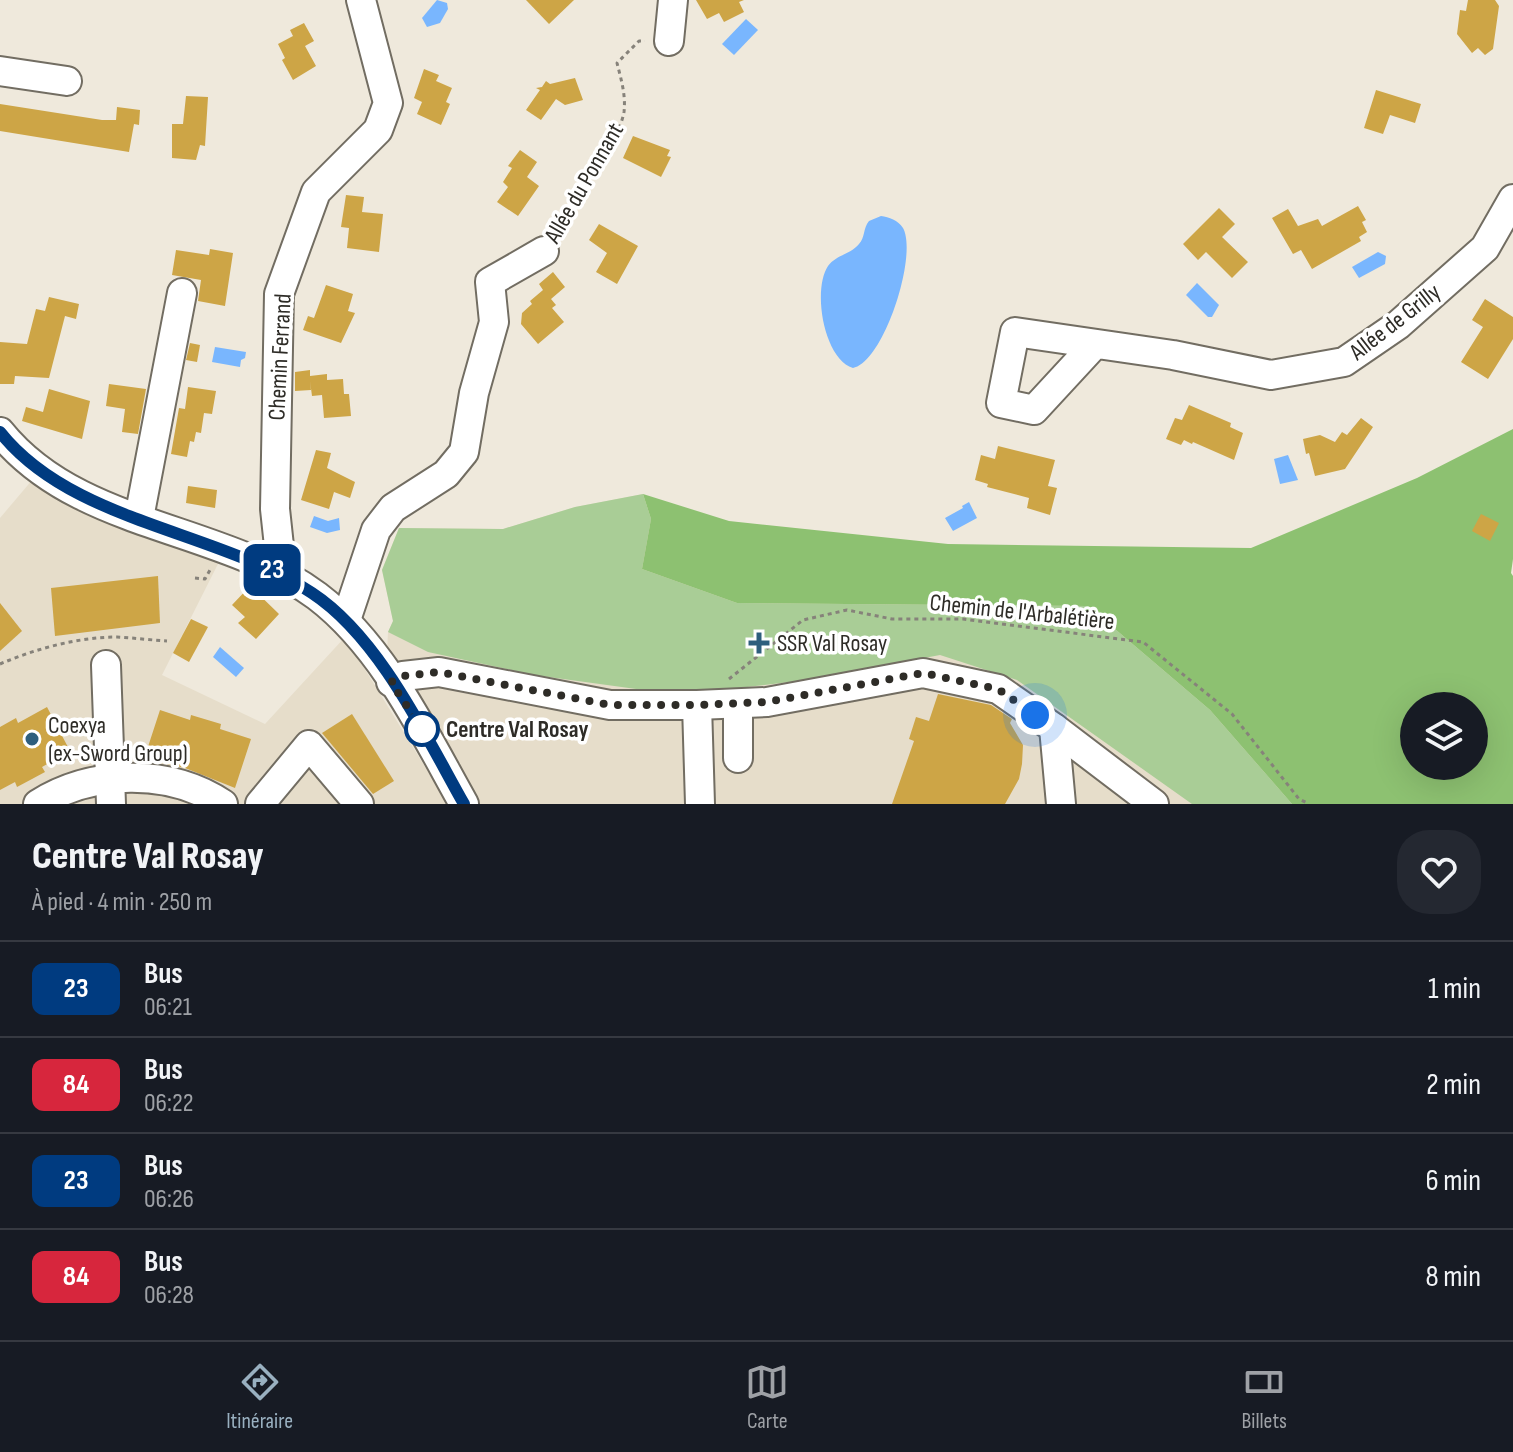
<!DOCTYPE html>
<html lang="fr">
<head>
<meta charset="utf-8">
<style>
  :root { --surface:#171b24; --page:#242831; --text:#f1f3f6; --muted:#9ea1a6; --line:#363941; --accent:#99b0c0 }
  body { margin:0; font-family:"Sofia Sans Condensed",sans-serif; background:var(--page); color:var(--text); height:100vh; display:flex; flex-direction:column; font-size:30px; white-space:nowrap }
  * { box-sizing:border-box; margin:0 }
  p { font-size:26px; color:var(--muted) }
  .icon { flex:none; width:44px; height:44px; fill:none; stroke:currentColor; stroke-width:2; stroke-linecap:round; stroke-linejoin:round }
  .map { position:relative; height:804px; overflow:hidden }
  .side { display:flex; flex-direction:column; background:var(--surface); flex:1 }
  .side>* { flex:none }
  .badge { padding:0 16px; border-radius:12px; font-size:28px; line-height:52px }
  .fabs { position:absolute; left:1400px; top:692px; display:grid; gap:16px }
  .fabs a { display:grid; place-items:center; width:88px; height:88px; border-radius:50%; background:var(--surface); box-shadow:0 8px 32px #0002; font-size:40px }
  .you { position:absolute; width:40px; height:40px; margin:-20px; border:6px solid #fff; border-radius:50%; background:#1a73e8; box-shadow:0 0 0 12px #1a73e833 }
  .map>.badge { position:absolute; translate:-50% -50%; box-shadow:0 0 0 4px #fff }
  .round { display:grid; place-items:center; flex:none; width:84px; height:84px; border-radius:32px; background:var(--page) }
  .head { display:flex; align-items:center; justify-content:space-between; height:136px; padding:0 32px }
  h1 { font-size:38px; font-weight:800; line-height:60px }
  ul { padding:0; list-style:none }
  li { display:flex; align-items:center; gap:24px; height:96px; padding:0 32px; border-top:2px solid var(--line) }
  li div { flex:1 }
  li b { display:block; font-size:30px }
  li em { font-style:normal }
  li .badge { min-width:88px; font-weight:700; text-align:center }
  .dock { display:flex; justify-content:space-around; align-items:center; height:112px; border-top:2px solid var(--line); background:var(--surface); font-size:22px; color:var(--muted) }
  .dock a { display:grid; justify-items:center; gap:4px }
  .dock .active { color:var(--accent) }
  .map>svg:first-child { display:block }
  .built { fill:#e6ddca }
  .green { fill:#a9cd96 }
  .forest { fill:#8dc171; fill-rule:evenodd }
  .water { fill:#79b6fe }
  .building { fill:#cda546 }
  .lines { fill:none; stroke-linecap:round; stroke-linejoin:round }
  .minor-casing { stroke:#726d62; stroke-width:32 }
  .path { stroke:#86827a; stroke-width:3; stroke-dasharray:4 4; stroke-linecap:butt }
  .minor { stroke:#fff; stroke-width:28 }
  .line-casing { stroke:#fff; stroke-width:18 }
  .line { stroke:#003b80; stroke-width:12 }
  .walk { stroke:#2e2c27; stroke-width:8; stroke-dasharray:0 14.4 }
  .poi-dot { fill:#2e5e7d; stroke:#fff; stroke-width:3 }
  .stop-dot { fill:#fff; stroke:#003b80; stroke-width:4 }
  .labels { text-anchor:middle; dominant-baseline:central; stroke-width:7; stroke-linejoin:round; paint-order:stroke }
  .street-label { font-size:24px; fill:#2e2c27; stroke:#fff }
  .poi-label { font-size:24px; fill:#2e2c27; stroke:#fff; text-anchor:start }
  .stop-label { font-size:24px; font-weight:bold; fill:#2e2c27; stroke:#fff; text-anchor:start }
</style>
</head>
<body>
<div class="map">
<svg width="1513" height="804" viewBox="0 0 1513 804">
  <rect width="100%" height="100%" fill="#efe9dc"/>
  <g class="built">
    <polygon points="33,479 221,558 162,675 265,724 345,637 448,804 0,804 0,518"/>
    <polygon points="643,494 651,519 737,603 1088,606 1210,710 1292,804 473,804 387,654 388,632 393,621 382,570 399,528 503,529 575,507"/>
  </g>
  <polygon class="green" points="643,494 651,519 642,569 737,603 1088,606 1210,710 1292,804 1192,804 1017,680 940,655 807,680 680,695 534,675 428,652 388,632 393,621 382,570 399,528 503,529 575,507"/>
  <path class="forest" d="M1513 429V559L1511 573 1513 576V804H1292L1210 710 1088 606 737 603 642 569 651 519 643 494 729 521 948 544 1251 548 1417 478ZM1414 706H1474V766H1414Z"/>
  <g class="water">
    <polygon points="437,0 447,3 448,9 440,23 427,27 422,18"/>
    <polygon points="746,19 758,30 734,55 722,44"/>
    <path d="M881 216C889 217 898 220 903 228 918 255 884 362 853 368 824 359 812 290 828 266 836 255 851 254 859 244 865 238 863 228 869 221Z"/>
    <polygon points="1378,252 1386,256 1385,264 1359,278 1352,267"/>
    <polygon points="1197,283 1219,305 1212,317 1208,317 1186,295"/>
    <polygon points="215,347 246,352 245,358 241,360 240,367 212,362"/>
    <polygon points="1288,455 1298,480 1280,484 1274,459"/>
    <polygon points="969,502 977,518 953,531 945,518 963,508 962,506"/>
    <polygon points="314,516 328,521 339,518 340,530 327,533 310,527"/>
    <polygon points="220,647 244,668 236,677 213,657"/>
  </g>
  <g class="building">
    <polygon points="526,0 574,0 549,24"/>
    <polygon points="696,0 744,0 739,2 744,12 724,22 719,13 707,19"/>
    <polygon points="1468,0 1495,0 1499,6 1493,49 1485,55 1478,48 1472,53 1457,34 1460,10 1466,11"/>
    <polygon points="304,23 314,41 305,46 316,66 293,80 282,60 285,58 278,44 293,36 290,30"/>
    <polygon points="424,69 439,75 436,81 452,88 446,102 450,104 441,125 417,114 422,102 414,98"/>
    <polygon points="575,78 583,100 565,105 556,99 541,120 526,110 540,90 536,88 542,87 546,81 550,84"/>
    <polygon points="1376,90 1421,104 1415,123 1390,115 1383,134 1364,128"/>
    <polygon points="186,96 208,97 205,146 200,145 196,160 172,158 172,124 183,124"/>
    <polygon points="0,104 102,120 116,120 117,107 140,110 139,125 134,124 129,152 0,131"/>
    <polygon points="633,136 670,150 667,156 671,157 661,177 623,158"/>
    <polygon points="520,150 537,162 527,177 539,186 518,216 497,202 508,187 503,182 512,168 508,166"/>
    <polygon points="346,195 364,197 362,212 383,214 379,252 347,248 349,228 341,227"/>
    <polygon points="1358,206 1366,220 1362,222 1367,232 1359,237 1361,241 1312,269 1301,250 1293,254 1272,218 1288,209 1298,226 1318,219 1322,226"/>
    <polygon points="1219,208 1235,224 1222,237 1248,262 1232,278 1206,252 1198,260 1183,244"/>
    <polygon points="599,224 638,246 617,284 596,272 607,253 589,240"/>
    <polygon points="210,249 233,253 225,306 198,301 201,280 172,275 176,250 209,255"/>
    <polygon points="553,272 565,287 551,299 556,305 552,308 564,322 538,344 521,324 522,313 532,304 530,301 543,290 539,284"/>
    <polygon points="326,285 353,294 348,311 355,313 341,343 303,330 308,316 314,318"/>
    <polygon points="49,297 79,304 76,319 65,316 49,378 15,376 14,384 0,384 0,342 27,344 36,309 45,311"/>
    <polygon points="1485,299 1513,317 1513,339 1488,379 1461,362 1483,327 1472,320"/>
    <polygon points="190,343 200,345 197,362 186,360"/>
    <polygon points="310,370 310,376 327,374 327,380 343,379 344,394 349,394 351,416 324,418 322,395 312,396 310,381 311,390 295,391 295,372"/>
    <polygon points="109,384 146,389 138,434 122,432 125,409 106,406"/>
    <polygon points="188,387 216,391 212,414 204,413 201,433 196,432 194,442 190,441 187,457 171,454 179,408 185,409"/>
    <polygon points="49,389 90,401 82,439 22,421 26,407 43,412"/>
    <polygon points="1189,405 1231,423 1230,427 1243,433 1234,460 1193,442 1192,444 1184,440 1181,445 1166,439 1175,418 1182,420"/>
    <polygon points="1361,418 1373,427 1345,469 1315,476 1309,453 1306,454 1303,439 1320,435 1335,442 1342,432 1347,435"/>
    <polygon points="998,446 1055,460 1048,486 1057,488 1050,515 1027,508 1029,498 987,487 988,484 975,480 981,455 995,459"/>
    <polygon points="316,450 331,453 327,468 355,482 350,498 334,492 329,509 301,500"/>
    <polygon points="188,486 217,490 215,508 186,503"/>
    <polygon points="1481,514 1499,523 1490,541 1472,531"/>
    <polygon points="158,576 160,623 55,636 51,588"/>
    <polygon points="250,586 279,614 256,639 238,623 245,617 232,605"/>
    <polygon points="0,603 22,631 0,651"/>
    <polygon points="191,619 208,627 189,662 173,653"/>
    <polygon points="938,694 991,705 1012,719 1010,723 1023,745 1022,764 1019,779 1005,804 892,804 914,741 909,739 916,717 929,721"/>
    <polygon points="47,707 70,751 42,767 45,772 32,779 17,787 15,782 0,790 0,727 16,718 18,723"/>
    <polygon points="160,710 190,720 191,715 221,724 220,729 251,739 235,788 185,768 144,759"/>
    <polygon points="352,714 394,781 373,794 322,733"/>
  </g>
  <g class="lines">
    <defs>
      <g id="minor">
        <polyline points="669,41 673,0"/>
        <polyline points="0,71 67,81"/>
        <polyline points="1095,344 1034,410 1001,403 1015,332 1173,355 1271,375 1344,362 1398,325 1485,248 1513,199"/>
        <path d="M0 432C78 529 221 525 317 596 383 646 424 733 464 804"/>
        <polyline points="139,518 182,293"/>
        <polyline points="282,574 275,509 279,294 316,192 378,130 388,103 361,0"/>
        <polyline points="346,620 376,530 393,508 446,474 464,452 474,393 494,322 490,282 544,251"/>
        <polyline points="106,665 111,804"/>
        <polyline points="391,682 403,676 439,672 610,705 697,705 767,702 923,673 998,689 1054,728 1061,804"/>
        <polyline points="738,704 738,758"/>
        <polyline points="697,705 700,804"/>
        <polyline points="1054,728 1154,804"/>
        <path d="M38 804C92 770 169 768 223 804"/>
        <polyline points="260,804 309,745 359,804"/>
      </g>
    </defs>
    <use href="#minor" class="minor-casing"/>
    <g class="path">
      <path d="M557 231C574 203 619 142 624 112 626 95 621 79 617 63L639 41H645"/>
      <polyline points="195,578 205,579 210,570"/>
      <path d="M0 664C35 649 78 637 117 637 134 638 151 640 167 641"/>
      <polyline points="729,679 803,620 847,610 892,619 963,619 1143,642 1232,714 1299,799 1309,804"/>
    </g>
    <use href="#minor" class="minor"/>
  </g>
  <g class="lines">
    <defs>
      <path id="line" d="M0 432C72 523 217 530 312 593 379 637 425 735 464 804"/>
    </defs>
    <use href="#line" class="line-casing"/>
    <use href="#line" class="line"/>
    <polyline class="walk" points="422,729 391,682 403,676 439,672 610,705 697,705 767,702 923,673 998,689 1035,715"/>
  </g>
  <g class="poi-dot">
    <path d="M755 631h8v8h8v8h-8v8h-8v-8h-8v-8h8z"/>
    <circle cx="32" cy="739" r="8"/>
  </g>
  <circle class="stop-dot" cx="422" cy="729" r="16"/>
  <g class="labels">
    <g class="street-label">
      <text transform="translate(584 183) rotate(-60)">Allée du Ponnant</text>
      <text transform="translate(1395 322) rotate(-38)">Allée de Grilly</text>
      <text transform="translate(280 357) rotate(-87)">Chemin Ferrand</text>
      <text transform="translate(1022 612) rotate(6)">Chemin de l'Arbalétière</text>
    </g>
    <g class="poi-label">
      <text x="777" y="643">SSR Val Rosay</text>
      <text x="48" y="725">Coexya<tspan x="48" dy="28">(ex-Sword Group)</tspan></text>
    </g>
    <g class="stop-label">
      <text x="446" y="729">Centre Val Rosay</text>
    </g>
  </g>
</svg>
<div class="fabs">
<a><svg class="icon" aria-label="layers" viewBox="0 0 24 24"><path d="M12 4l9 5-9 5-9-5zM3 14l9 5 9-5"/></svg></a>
</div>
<div class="you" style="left:1035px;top:715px"></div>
<b class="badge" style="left:272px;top:570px;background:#003b80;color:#fff">23</b>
</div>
<section class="side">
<div class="head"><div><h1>Centre Val Rosay</h1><p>À pied · 4 min · 250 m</p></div><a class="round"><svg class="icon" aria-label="heart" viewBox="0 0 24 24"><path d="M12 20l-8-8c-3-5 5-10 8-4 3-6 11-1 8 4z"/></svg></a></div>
<ul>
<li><span class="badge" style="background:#003b80;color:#fff">23</span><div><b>Bus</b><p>06:21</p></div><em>1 min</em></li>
<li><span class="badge" style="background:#d7263d;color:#fff">84</span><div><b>Bus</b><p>06:22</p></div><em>2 min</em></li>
<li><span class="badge" style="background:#003b80;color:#fff">23</span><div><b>Bus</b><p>06:26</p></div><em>6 min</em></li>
<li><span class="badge" style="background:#d7263d;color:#fff">84</span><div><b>Bus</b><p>06:28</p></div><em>8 min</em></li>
</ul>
</section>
<nav class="dock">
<a class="active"><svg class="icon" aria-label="directions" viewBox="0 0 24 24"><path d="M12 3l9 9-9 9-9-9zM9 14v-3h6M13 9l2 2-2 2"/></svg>Itinéraire</a>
<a><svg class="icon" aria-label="map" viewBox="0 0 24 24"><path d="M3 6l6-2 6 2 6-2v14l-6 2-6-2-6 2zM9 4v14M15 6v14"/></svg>Carte</a>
<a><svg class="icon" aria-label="tickets" viewBox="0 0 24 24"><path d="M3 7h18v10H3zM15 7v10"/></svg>Billets</a>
</nav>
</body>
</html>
